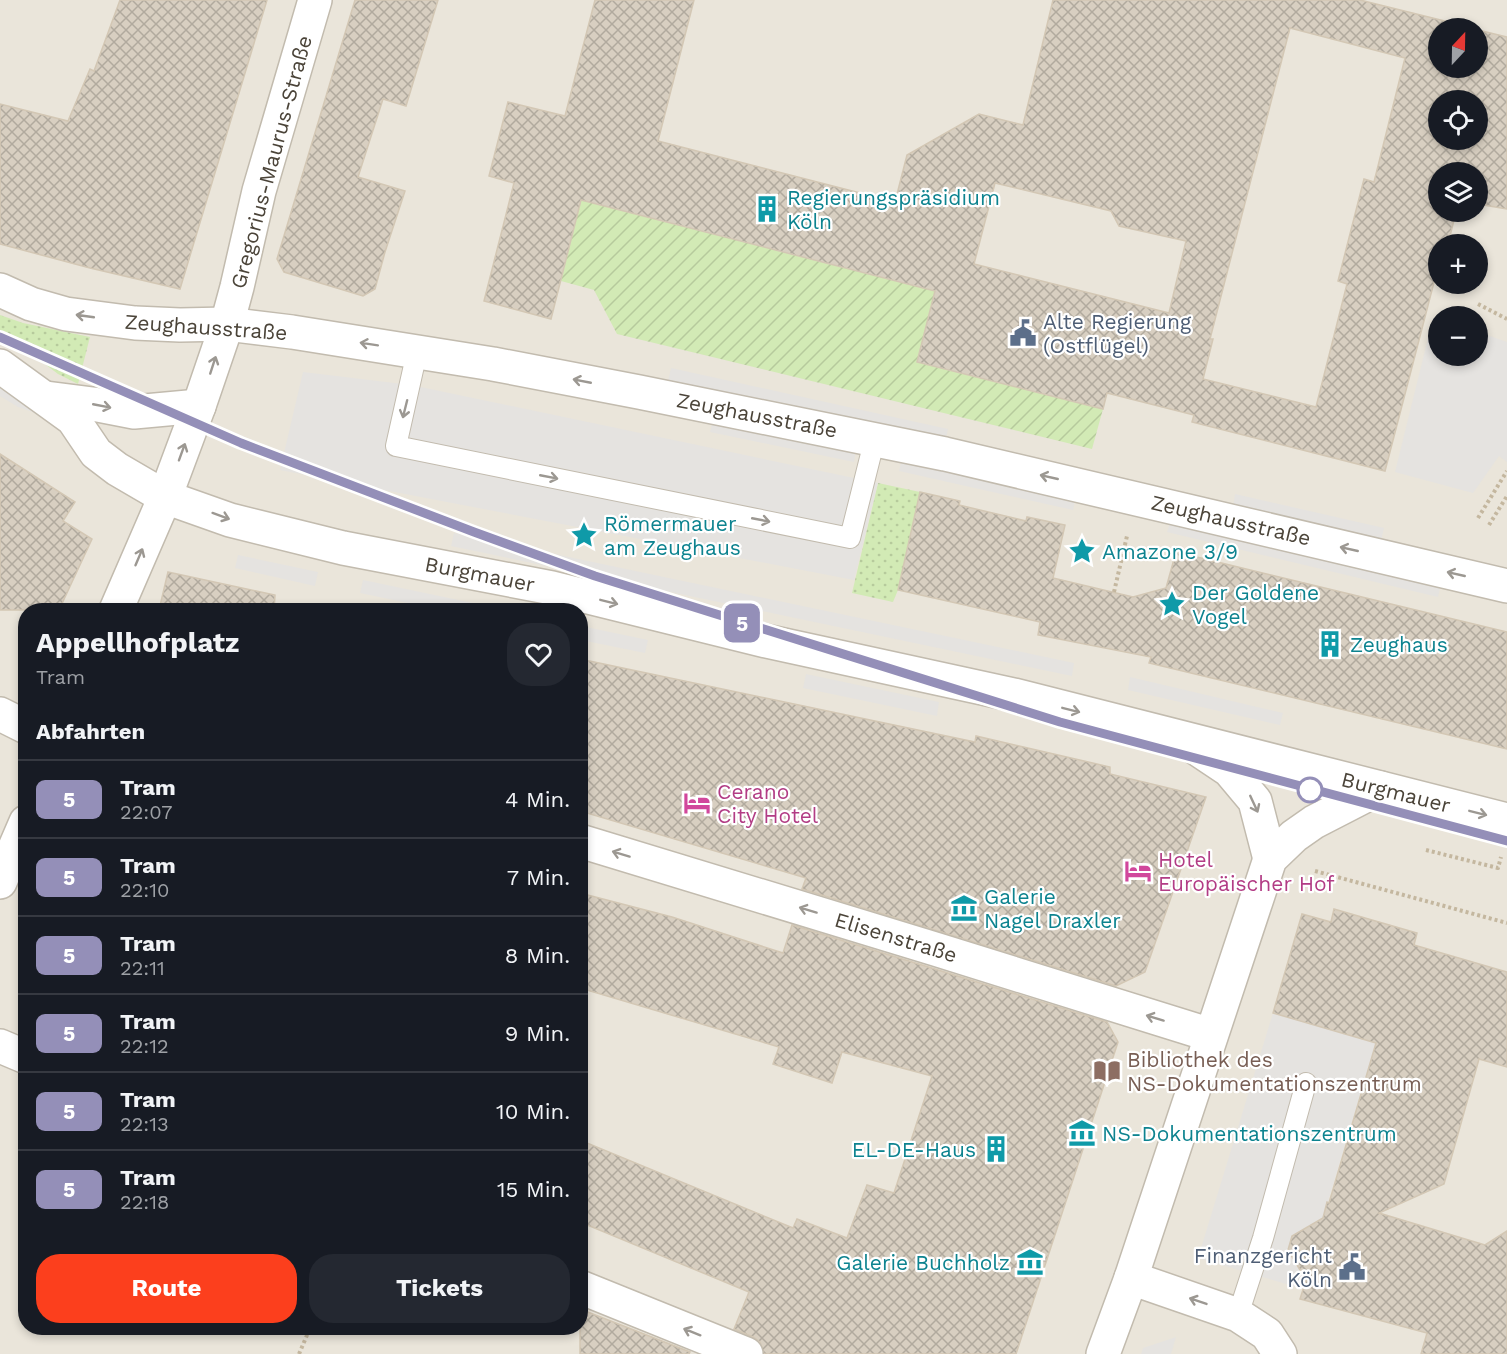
<!DOCTYPE html>
<html lang="de">
<head>
<meta charset="utf-8">
<style>
  :root { --surface:#171b24; --page:#242831; --text:#f1f3f6; --muted:#9ea1a6; --line:#363941; --accent:#fc3f1d }
  body { margin:0; font-family:"Work Sans",sans-serif; background:var(--page); color:var(--text); height:100vh; display:flex; flex-direction:column; font-size:22px; white-space:nowrap }
  * { box-sizing:border-box; margin:0 }
  p { font-size:20px; color:var(--muted) }
  .icon { flex:none; width:33px; height:33px; fill:none; stroke:currentColor; stroke-width:2; stroke-linecap:round; stroke-linejoin:round }
  .map { position:relative; flex:1; overflow:hidden }
  .details { position:absolute; left:18px; top:603px; width:570px; height:732px; display:flex; flex-direction:column; background:var(--surface); border-radius:24px; box-shadow:0 3px 9px #0003 }
  .details>* { flex:none }
  .badge { padding:0 12px; border-radius:9px; font-size:21px; line-height:39px }
  .needle { width:39px; rotate:22deg }
  .buttons { position:absolute; left:1428px; top:18px; display:grid; gap:12px }
  .buttons a { display:grid; place-items:center; width:60px; height:60px; border-radius:50%; background:var(--surface); box-shadow:0 3px 9px #0003; font-size:30px }
  .map>.badge { position:absolute; translate:-50% -50%; box-shadow:0 0 0 3px #fff }
  h2 { padding:0 18px; font-size:22px; line-height:54px }
  .round { display:grid; place-items:center; flex:none; width:63px; height:63px; border-radius:24px; background:var(--page) }
  .head { display:flex; align-items:center; justify-content:space-between; height:102px; padding:0 18px }
  h1 { font-size:28px; font-weight:700; line-height:45px }
  .action { display:flex; gap:12px; margin-top:auto; padding:12px 18px }
  .action a { flex:1; height:69px; border-radius:24px; background:var(--accent); color:#fff; font-size:24px; font-weight:700; line-height:69px; text-align:center }
  .action a+a { background:var(--page); color:var(--text) }
  ul { padding:0; list-style:none }
  li { display:flex; align-items:center; gap:18px; height:78px; padding:0 18px; border-top:2px solid var(--line) }
  li div { flex:1 }
  li b { display:block; font-size:22px }
  li em { font-style:normal }
  li .badge { min-width:66px; font-weight:700; text-align:center }
  .map>svg:first-child { display:block }
  .residential { fill:#eae5da; fill-rule:evenodd }
  .grass { fill:url(#grass-dots) }
  .garden { fill:url(#garden-furrows) }
  .parking { fill:#e5e3e0 }
  .building { fill:url(#building-cross-hatch); stroke:#d3c7b4; stroke-width:1.5; fill-rule:evenodd }
  .lines { fill:none; stroke-linecap:round; stroke-linejoin:round }
  .service-casing { stroke:#c2bbae; stroke-width:22 }
  .minor-casing { stroke:#c2bbae; stroke-width:36 }
  .tertiary-casing { stroke:#c2bbae; stroke-width:36 }
  .path { stroke:#c4b79f; stroke-width:4; stroke-dasharray:3 3; stroke-linecap:butt }
  .service { stroke:#fff; stroke-width:20 }
  .minor { stroke:#fff; stroke-width:33 }
  .tertiary { stroke:#fff; stroke-width:33 }
  .oneway { stroke:#9c9892 }
  .line-casing { stroke:#fff; stroke-width:14 }
  .line { stroke:#948fb8; stroke-width:9 }
  .stop-dot { fill:#fff; stroke:#948fb8; stroke-width:3 }
  .labels { text-anchor:middle; dominant-baseline:central; stroke-width:4.5; stroke-linejoin:round; paint-order:stroke }
  .street-label { font-size:21px; fill:#4b4439; stroke:#fff }
  .culture-label { font-size:21px; fill:#0d838f; stroke:#fff; text-anchor:start }
  .service-label { font-size:21px; fill:#4e5e75; stroke:#fff; text-anchor:start }
  .hotel-label { font-size:21px; fill:#b23c85; stroke:#fff; text-anchor:start }
  .education-label { font-size:21px; fill:#785e54; stroke:#fff; text-anchor:start }
</style>
</head>
<body>
<div class="map">
<svg width="1507" height="1354" viewBox="0 0 1507 1354">
  <defs>
    <pattern id="grass-dots" width="8" height="8" patternUnits="userSpaceOnUse" patternTransform="scale(1.5)"><rect width="8" height="8" fill="#d2eab5"/><path d="M2 2h.1M6 6h.1" fill="none" stroke="#b6ca9c" stroke-width="1.8" stroke-linecap="round"/></pattern>
    <pattern id="garden-furrows" width="10" height="10" patternUnits="userSpaceOnUse" patternTransform="scale(1.5)"><rect width="10" height="10" fill="#d2eab5"/><path d="M-1 1l2-2M0 10L10 0M9 11l2-2" fill="none" stroke="#b6ca9c"/></pattern>
    <pattern id="building-cross-hatch" width="8" height="8" patternUnits="userSpaceOnUse" patternTransform="scale(1.5)"><rect width="8" height="8" fill="#d8cfc1"/><path d="M0 0l8 8M0 8l8-8" fill="none" stroke="#b1aa9e"/></pattern>
  </defs>
  <rect width="100%" height="100%" fill="#f6f3ec"/>
  <path class="residential" d="M0 0H1507V1354H0ZM1438 28H1478V68H1438ZM1438 100H1478V140H1438ZM1438 172H1478V212H1438ZM1438 244H1478V284H1438ZM1438 316H1478V356H1438ZM26 610H580V1328H26Z"/>
  <g class="grass">
    <polygon points="0,315 23,323 90,337 78,384 58,374 0,330"/>
    <polygon points="878,483 920,492 898,590 893,602 852,593"/>
  </g>
  <polygon class="garden" points="581,200 935,291 917,362 1103,409 1092,449 617,334 594,290 561,281"/>
  <g class="parking">
    <polygon points="1433,318 1438,320 1438,356 1478,356 1478,332 1507,342 1507,462 1499,456 1473,493 1395,472"/>
    <polygon points="671,368 948,429 945,443 668,381"/>
    <polygon points="303,372 411,385 878,483 854,580 280,470"/>
    <polygon points="0,385 50,418 18,407 0,396"/>
    <polygon points="713,420 856,450 854,462 710,432"/>
    <polygon points="902,458 1076,497 1073,510 899,471"/>
    <polygon points="1235,494 1384,528 1381,541 1233,507"/>
    <polygon points="1171,520 1441,584 1438,597 1167,532"/>
    <polygon points="454,533 1074,663 1072,676 451,546"/>
    <polygon points="238,555 318,572 315,586 235,568"/>
    <polygon points="363,580 506,610 442,610 360,593"/>
    <polygon points="581,626 648,640 645,653 581,640"/>
    <polygon points="806,674 939,702 937,716 803,688"/>
    <polygon points="1130,677 1283,713 1280,725 1128,690"/>
    <polygon points="1273,1013 1376,1043 1319,1231 1306,1228 1292,1236 1288,1251 1296,1264 1309,1268 1303,1289 1198,1258"/>
    <polygon points="1176,1337 1171,1354 1141,1354 1143,1348"/>
  </g>
  <g class="building">
    <polygon points="120,0 267,0 180,289 90,268 0,244 0,104 68,121 90,69 94,71"/>
    <polygon points="355,0 438,0 406,106 383,99 358,177 405,191 385,252 375,289 363,296 284,272 277,259"/>
    <path d="M595 0H694L658 141 895 202 907 155 979 114 1023 125 1053 0H1360L1473 28H1438V68H1478V30L1507 37V209L1478 204V172H1438V212H1456L1448 244H1438V267L1385 471 1192 422 1194 415 1107 393 1103 409 917 362 935 291 581 200 551 319 484 301 514 183 489 176 508 102 565 116ZM1290 28 1405 58 1374 182 1364 179 1338 281 1347 284 1316 407 1203 379 1213 339H1210ZM1438 100H1478V140H1438ZM995 183 1111 211 1119 226 1186 241 1169 313 974 264Z"/>
    <polygon points="0,454 75,502 63,521 92,539 59,610 0,610"/>
    <polygon points="920,492 960,501 959,505 1026,521 1027,517 1065,525 1053,578 1133,597 1166,588 1176,552 1507,632 1507,749 1149,663 1151,657 1038,635 1040,622 898,590"/>
    <polygon points="168,572 275,595 274,610 159,610"/>
    <polygon points="580,659 975,742 976,736 1110,767 1110,774 1206,797 1145,972 1116,986 802,889 806,878 580,811"/>
    <polygon points="580,893 672,917 783,953 792,925 1107,1022 1118,1042 1016,1354 764,1354 760,1342 753,1337 734,1329 749,1292 580,1222 580,1140 793,1228 797,1219 847,1238 867,1185 894,1193 932,1076 842,1052 832,1083 773,1064 779,1047 580,988"/>
    <polygon points="1334,909 1417,933 1414,945 1507,972 1507,1067 1479,1059 1444,1184 1379,1213 1485,1245 1507,1231 1507,1354 1421,1354 1427,1333 1300,1299 1306,1280 1288,1250 1292,1236 1323,1218 1327,1202 1329,1203 1376,1043 1273,1013 1302,914 1331,922"/>
    <polygon points="580,1309 690,1352 689,1354 580,1354"/>
  </g>
  <g class="lines">
    <defs>
      <g id="service">
        <polyline points="417,352 396,446 850,538 875,438"/>
        <polyline points="1238,1315 1263,1238 1306,1083"/>
      </g>
      <g id="minor">
        <polyline points="116,610 165,497 199,406 227,324 237,287 259,191 315,0"/>
        <polyline points="0,714 26,727"/>
        <polyline points="1184,740 1229,770 1255,801 1270,859"/>
        <polyline points="580,841 935,949 1211,1035"/>
        <polyline points="0,882 26,822"/>
        <polyline points="0,1046 26,1057"/>
        <polyline points="1131,1278 1238,1315 1267,1334 1280,1354"/>
        <polyline points="580,1287 746,1354"/>
        <polyline points="1103,1354 1131,1278 1270,859 1294,836 1314,822 1380,788"/>
      </g>
      <g id="tertiary">
        <polyline points="0,290 31,304 66,314 135,323 180,325 227,324 292,332 493,364 639,392 945,454 1507,586"/>
        <polyline points="0,366 73,419 96,453 117,469 165,497 230,520 343,548 552,588 766,641 1014,695 1507,820"/>
        <polyline points="46,398 93,404 134,412 199,406"/>
      </g>
    </defs>
    <use href="#service" class="service-casing"/>
    <use href="#minor" class="minor-casing"/>
    <use href="#tertiary" class="tertiary-casing"/>
    <g class="path">
      <polyline points="1478,304 1507,319"/>
      <polyline points="1478,518 1507,471"/>
      <polyline points="1489,525 1507,496"/>
      <polyline points="1114,592 1127,536"/>
      <polyline points="1426,850 1498,868 1501,857"/>
      <polyline points="1315,871 1507,923"/>
      <polyline points="299,1354 310,1328"/>
    </g>
    <use href="#service" class="service"/>
    <use href="#minor" class="minor"/>
    <use href="#tertiary" class="tertiary"/>
  </g>
  <defs><path id="oneway-shaft" d="M-6 0H5M1.5-3L5.5 0L1.5 3" fill="none" stroke-width="1.6" stroke-linecap="round" stroke-linejoin="round" transform="scale(1.5)"/></defs>
  <g class="oneway">
    <use href="#oneway-shaft" transform="translate(85 316) rotate(-172)"/>
    <use href="#oneway-shaft" transform="translate(369 344) rotate(-171)"/>
    <use href="#oneway-shaft" transform="translate(213 365) rotate(-72)"/>
    <use href="#oneway-shaft" transform="translate(582 381) rotate(-169)"/>
    <use href="#oneway-shaft" transform="translate(102 406) rotate(11)"/>
    <use href="#oneway-shaft" transform="translate(405 409) rotate(104)"/>
    <use href="#oneway-shaft" transform="translate(182 452) rotate(-70)"/>
    <use href="#oneway-shaft" transform="translate(549 477) rotate(11)"/>
    <use href="#oneway-shaft" transform="translate(1049 477) rotate(-167)"/>
    <use href="#oneway-shaft" transform="translate(221 516) rotate(20)"/>
    <use href="#oneway-shaft" transform="translate(761 520) rotate(11)"/>
    <use href="#oneway-shaft" transform="translate(1349 549) rotate(-167)"/>
    <use href="#oneway-shaft" transform="translate(139 557) rotate(-67)"/>
    <use href="#oneway-shaft" transform="translate(1456 574) rotate(-167)"/>
    <use href="#oneway-shaft" transform="translate(609 602) rotate(14)"/>
    <use href="#oneway-shaft" transform="translate(1071 710) rotate(14)"/>
    <use href="#oneway-shaft" transform="translate(1254 804) rotate(65)"/>
    <use href="#oneway-shaft" transform="translate(1478 813) rotate(14)"/>
    <use href="#oneway-shaft" transform="translate(621 854) rotate(-163)"/>
    <use href="#oneway-shaft" transform="translate(808 910) rotate(-163)"/>
    <use href="#oneway-shaft" transform="translate(1155 1018) rotate(-163)"/>
    <use href="#oneway-shaft" transform="translate(1198 1301) rotate(-161)"/>
    <use href="#oneway-shaft" transform="translate(692 1332) rotate(-158)"/>
  </g>
  <g class="lines">
    <defs>
      <polyline id="line" points="0,337 241,443 474,532 595,576 1060,722 1507,841"/>
    </defs>
    <use href="#line" class="line-casing"/>
    <use href="#line" class="line"/>
  </g>
  <defs>
    <symbol id="building-bare" viewBox="-9 -9 18 18"><path d="M-4-6H4V6H1V3H-1V6H-4ZM-2.5-4.3h1.7v1.8h-1.7ZM.8-4.3h1.7v1.8H.8ZM-2.5-1h1.7V.8h-1.7ZM.8-1h1.7V.8H.8Z" fill="#0f9aa8" stroke="#fff" stroke-width="2.5" paint-order="stroke"/></symbol>
    <symbol id="civic-bare" viewBox="-9 -9 18 18"><path d="M-.6-6.5H3V-4.5H.6V-3L4-1V1h2V6H-6V1h2V-1L-.6-3ZM-1.2 2.5V6h2.4V2.5Z" fill="#5c6f8a" stroke="#fff" stroke-width="2.5" paint-order="stroke"/></symbol>
    <symbol id="sight-bare" viewBox="-9 -9 18 18"><path d="M0-6L1.8-2.2L6-1.7L2.9 1.2L3.7 5.4L0 3.3L-3.7 5.4L-2.9 1.2L-6-1.7L-1.8-2.2Z" fill="#0f9aa8" stroke="#fff" stroke-width="2.5" paint-order="stroke"/></symbol>
    <symbol id="hotel-bare" viewBox="-9 -9 18 18"><path d="M-6-4.5h1.5V1H6V5H4.5V3h-9V5H-6ZM-4 0a1.8 1.8 0 1 1 3.6 0ZM.5 0V-2.5h3Q6-2.5 6 0Z" fill="#d1479c" stroke="#fff" stroke-width="2.5" paint-order="stroke"/></symbol>
    <symbol id="museum-bare" viewBox="-9 -9 18 18"><path d="M0-6L6-3V-2H-6V-3ZM-5-1h2V3h-2ZM-1-1h2V3h-2ZM3-1h2V3H3ZM-6 4H6V6H-6Z" fill="#0f9aa8" stroke="#fff" stroke-width="2.5" paint-order="stroke"/></symbol>
    <symbol id="library-bare" viewBox="-9 -9 18 18"><path d="M-6-4Q-3-5.5-.7-3.5V5Q-3 3-6 4ZM6-4Q3-5.5 .7-3.5V5Q3 3 6 4Z" fill="#8d6e63" stroke="#fff" stroke-width="2.5" paint-order="stroke"/></symbol>
  </defs>
  <g fill-rule="evenodd">
    <use href="#building-bare" x="748" y="190" width="38" height="38"/>
    <use href="#civic-bare" x="1004" y="314" width="38" height="38"/>
    <use href="#sight-bare" x="565" y="516" width="38" height="38"/>
    <use href="#sight-bare" x="1063" y="532" width="38" height="38"/>
    <use href="#sight-bare" x="1153" y="585" width="38" height="38"/>
    <use href="#building-bare" x="1311" y="625" width="38" height="38"/>
    <use href="#hotel-bare" x="678" y="784" width="38" height="38"/>
    <use href="#hotel-bare" x="1119" y="852" width="38" height="38"/>
    <use href="#museum-bare" x="945" y="889" width="38" height="38"/>
    <use href="#library-bare" x="1088" y="1052" width="38" height="38"/>
    <use href="#museum-bare" x="1063" y="1114" width="38" height="38"/>
    <use href="#building-bare" x="977" y="1130" width="38" height="38"/>
    <use href="#museum-bare" x="1011" y="1243" width="38" height="38"/>
    <use href="#civic-bare" x="1333" y="1248" width="38" height="38"/>
  </g>
  <circle class="stop-dot" cx="1310" cy="790" r="12"/>
  <g class="labels">
    <g class="street-label">
      <text transform="translate(271 162) rotate(-75)">Gregorius-Maurus-Straße</text>
      <text transform="translate(206 327) rotate(4)">Zeughausstraße</text>
      <text transform="translate(757 415) rotate(11)">Zeughausstraße</text>
      <text transform="translate(1231 520) rotate(13)">Zeughausstraße</text>
      <text transform="translate(480 574) rotate(11)">Burgmauer</text>
      <text transform="translate(1396 792) rotate(14)">Burgmauer</text>
      <text transform="translate(896 937) rotate(17)">Elisenstraße</text>
    </g>
    <g class="culture-label">
      <text x="787" y="197">Regierungspräsidium<tspan x="787" dy="24">Köln</tspan></text>
      <text x="604" y="523">Römermauer<tspan x="604" dy="24">am Zeughaus</tspan></text>
      <text x="1102" y="551">Amazone 3/9</text>
      <text x="1192" y="592">Der Goldene<tspan x="1192" dy="24">Vogel</tspan></text>
      <text x="1350" y="644">Zeughaus</text>
      <text x="984" y="896">Galerie<tspan x="984" dy="24">Nagel Draxler</tspan></text>
      <text x="1102" y="1133">NS-Dokumentationszentrum</text>
      <text x="976" y="1149" text-anchor="end">EL-DE-Haus</text>
      <text x="1010" y="1262" text-anchor="end">Galerie Buchholz</text>
    </g>
    <g class="service-label">
      <text x="1043" y="321">Alte Regierung<tspan x="1043" dy="24">(Ostflügel)</tspan></text>
      <text x="1332" y="1255" text-anchor="end">Finanzgericht<tspan x="1332" dy="24">Köln</tspan></text>
    </g>
    <g class="hotel-label">
      <text x="717" y="791">Cerano<tspan x="717" dy="24">City Hotel</tspan></text>
      <text x="1158" y="859">Hotel<tspan x="1158" dy="24">Europäischer Hof</tspan></text>
    </g>
    <g class="education-label">
      <text x="1127" y="1059">Bibliothek des<tspan x="1127" dy="24">NS-Dokumentationszentrum</tspan></text>
    </g>
  </g>
</svg>
<div class="buttons">
<a><svg class="needle" viewBox="-14 -14 28 28"><path d="M0-13l5 13h-10z" fill="#e53935"/><path d="M0 13l5-13h-10z" fill="#9ea1a6"/></svg></a>
<a><svg class="icon" aria-label="locate" viewBox="0 0 24 24"><circle cx="12" cy="12" r="6"/><path d="M12 2v4M12 18v4M2 12h4M18 12h4"/></svg></a>
<a><svg class="icon" aria-label="layers" viewBox="0 0 24 24"><path d="M12 4l9 5-9 5-9-5zM3 14l9 5 9-5"/></svg></a>
<a>+</a>
<a>−</a>
</div>
<b class="badge" style="left:742px;top:623px;background:#948fb8;color:#fff">5</b>
<section class="details">
<div class="head"><div><h1>Appellhofplatz</h1><p>Tram</p></div><a class="round"><svg class="icon" aria-label="heart" viewBox="0 0 24 24"><path d="M12 20l-8-8c-3-5 5-10 8-4 3-6 11-1 8 4z"/></svg></a></div>
<h2>Abfahrten</h2>
<ul>
<li><span class="badge" style="background:#948fb8;color:#fff">5</span><div><b>Tram</b><p>22:07</p></div><em>4 Min.</em></li>
<li><span class="badge" style="background:#948fb8;color:#fff">5</span><div><b>Tram</b><p>22:10</p></div><em>7 Min.</em></li>
<li><span class="badge" style="background:#948fb8;color:#fff">5</span><div><b>Tram</b><p>22:11</p></div><em>8 Min.</em></li>
<li><span class="badge" style="background:#948fb8;color:#fff">5</span><div><b>Tram</b><p>22:12</p></div><em>9 Min.</em></li>
<li><span class="badge" style="background:#948fb8;color:#fff">5</span><div><b>Tram</b><p>22:13</p></div><em>10 Min.</em></li>
<li><span class="badge" style="background:#948fb8;color:#fff">5</span><div><b>Tram</b><p>22:18</p></div><em>15 Min.</em></li>
</ul>
<div class="action"><a>Route</a><a>Tickets</a></div>
</section>
</div>
</body>
</html>
